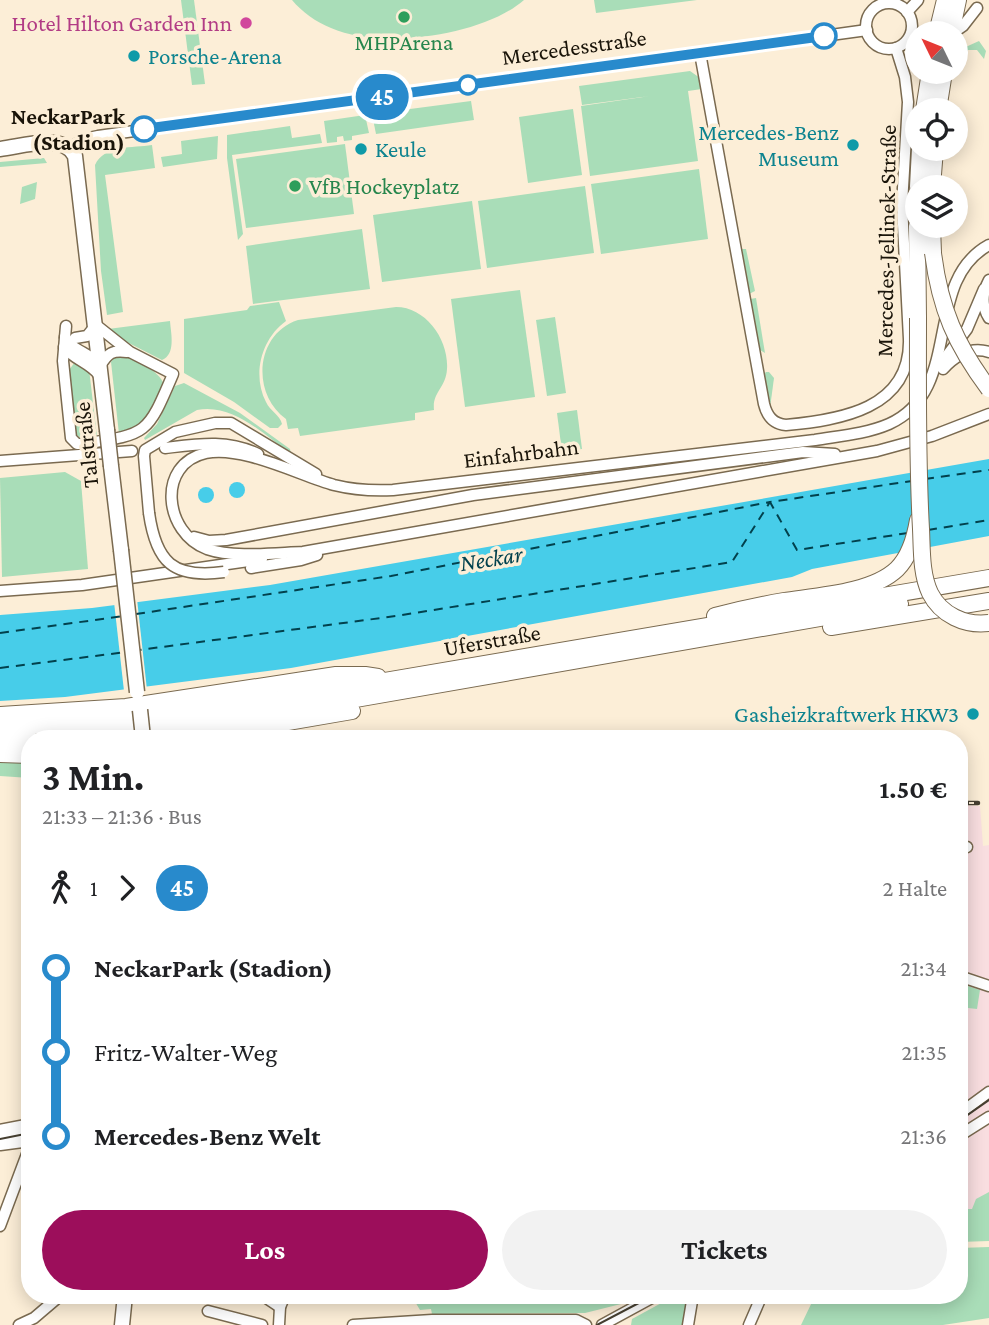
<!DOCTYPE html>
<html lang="de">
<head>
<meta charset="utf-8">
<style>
  :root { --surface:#fff; --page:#f2f2f2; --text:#202124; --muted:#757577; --accent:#9c0e5b }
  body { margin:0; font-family:"Crimson Pro",serif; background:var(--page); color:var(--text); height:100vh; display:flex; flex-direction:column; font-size:26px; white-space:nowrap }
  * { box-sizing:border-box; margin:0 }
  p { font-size:23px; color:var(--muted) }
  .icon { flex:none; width:38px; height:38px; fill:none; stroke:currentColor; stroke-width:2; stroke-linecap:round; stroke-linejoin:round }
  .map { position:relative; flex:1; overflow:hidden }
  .side { position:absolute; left:21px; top:730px; width:947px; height:574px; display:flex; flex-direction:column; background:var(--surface); border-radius:28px; box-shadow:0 4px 18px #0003 }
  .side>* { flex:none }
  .badge { padding:0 14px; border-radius:23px; font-size:24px; line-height:46px }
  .needle { width:46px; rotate:313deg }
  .tools { position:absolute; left:905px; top:21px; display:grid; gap:14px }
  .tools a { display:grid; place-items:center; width:63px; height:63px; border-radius:50%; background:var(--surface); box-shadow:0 4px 18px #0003; font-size:35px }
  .map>.badge { position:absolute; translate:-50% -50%; box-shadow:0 0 0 4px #fff }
  .legs { display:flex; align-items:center; gap:10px; height:77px; padding:0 21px; font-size:23px }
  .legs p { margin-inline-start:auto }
  .summary { display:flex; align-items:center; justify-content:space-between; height:119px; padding:0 21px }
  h1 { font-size:38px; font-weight:700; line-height:52px }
  .button { display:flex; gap:14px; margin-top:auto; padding:14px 21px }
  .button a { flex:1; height:80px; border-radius:42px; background:var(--accent); color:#fff; font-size:28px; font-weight:700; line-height:80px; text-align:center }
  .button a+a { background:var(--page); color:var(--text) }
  ul { padding:0 21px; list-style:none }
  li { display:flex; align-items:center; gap:24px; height:84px; font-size:26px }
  li i { display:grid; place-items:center; width:10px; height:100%; margin:0 9px; background:currentColor }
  li i::after { content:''; width:18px; height:18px; margin:-9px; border:5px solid; border-radius:50%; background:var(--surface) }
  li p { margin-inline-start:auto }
  li:first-child i { background:linear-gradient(#0000 50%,currentColor 0) }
  li:last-child i { background:linear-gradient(currentColor 50%,#0000 0) }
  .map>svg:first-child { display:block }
  .commercial { fill:#f9dee0 }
  .green { fill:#a9ddb8 }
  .water { fill:#47cde9 }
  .pier { fill:#fceed7 }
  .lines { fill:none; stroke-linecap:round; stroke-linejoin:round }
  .ferry { stroke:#02414d; stroke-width:2; stroke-dasharray:9 7; stroke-linecap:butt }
  .minor-casing { stroke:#7a6a50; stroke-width:13 }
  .major-casing { stroke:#7a6a50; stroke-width:17 }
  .highway-casing { stroke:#7a6a50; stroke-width:18 }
  .minor { stroke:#fff; stroke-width:10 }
  .major { stroke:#fff; stroke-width:14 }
  .highway { stroke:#fff; stroke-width:16 }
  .tram { stroke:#463f31; stroke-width:2 }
  .rail-casing { stroke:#463f31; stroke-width:4.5 }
  .rail { stroke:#fceed7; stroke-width:2; stroke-dasharray:5; stroke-linecap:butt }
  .minor-bridge-casing { stroke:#7a6a50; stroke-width:13; stroke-linecap:butt }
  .major-bridge-casing { stroke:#7a6a50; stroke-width:17; stroke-linecap:butt }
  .highway-bridge-casing { stroke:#7a6a50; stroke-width:18; stroke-linecap:butt }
  .minor-bridge { stroke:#fff; stroke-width:10 }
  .major-bridge { stroke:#fff; stroke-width:14 }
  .highway-bridge { stroke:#fff; stroke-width:16 }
  .line-1-casing { stroke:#fff; stroke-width:16 }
  .line-1 { stroke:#288acc; stroke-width:10 }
  .leisure-dot { fill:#2e9e5b; stroke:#fceed7; stroke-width:2.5 }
  .hotel-dot { fill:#d1479c; stroke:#fceed7; stroke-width:2.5 }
  .stop-1-dot { fill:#fff; stroke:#288acc; stroke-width:3.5 }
  .culture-dot { fill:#0f9aa8; stroke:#fceed7; stroke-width:2.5 }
  .labels { text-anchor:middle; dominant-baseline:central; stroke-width:7; stroke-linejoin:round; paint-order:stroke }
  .hotel-label { font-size:23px; fill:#b23c85; stroke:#fceed7; text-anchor:end }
  .leisure-label { font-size:23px; fill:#27864d; stroke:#fceed7 }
  .street-label { font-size:23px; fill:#1a1409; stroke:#fceed7 }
  .culture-label { font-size:23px; fill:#0d838f; stroke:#fceed7; text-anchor:start }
  .stop-label { font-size:23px; font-weight:bold; fill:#1a1409; stroke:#fceed7; text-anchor:end }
  .water-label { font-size:24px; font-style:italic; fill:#02414d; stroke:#fceed7 }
</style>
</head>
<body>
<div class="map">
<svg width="989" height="1325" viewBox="0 0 989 1325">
  <rect width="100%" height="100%" fill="#fceed7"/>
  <polygon class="commercial" points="959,805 980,806 983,846 989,845 989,1204 959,1216"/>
  <g class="green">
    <polygon points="181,0 194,0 205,84 192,85"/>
    <path d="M292 0H524C483 36 381 50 331 28 316 22 302 12 292 0Z"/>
    <polygon points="594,0 697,0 596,13"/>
    <polygon points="979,41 986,51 984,59 977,50 968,50 962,56 962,68 956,67 959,50"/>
    <polygon points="690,71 700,78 702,89 688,91 698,161 590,176 581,106 650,96 582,105 579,86"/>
    <polygon points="471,101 474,120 376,134 372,114"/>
    <polygon points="573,109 582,175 528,183 519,117"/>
    <polygon points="365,115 369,133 352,136 352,140 344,141 343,136 337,137 337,142 327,143 324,121"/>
    <polygon points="290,126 292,138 320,134 322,143 232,155 243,234 238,240 227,158 227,135"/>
    <polygon points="218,136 217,159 163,167 161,157 182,154 181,141"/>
    <polygon points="345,144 354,214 246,228 236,159"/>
    <path d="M152 145 155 168 105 175 123 312 107 315 101 271 95 165C104 145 133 148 152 145Z"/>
    <polygon points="44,158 47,163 0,167 0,162"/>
    <polygon points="699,169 708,239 601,254 591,184"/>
    <polygon points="37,182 35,199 20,204 22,187"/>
    <polygon points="585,186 594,253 487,268 478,201"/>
    <polygon points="472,201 481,269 382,282 373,215"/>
    <polygon points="362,229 370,289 253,304 246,246"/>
    <polygon points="742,249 746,249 755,291 749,294"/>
    <polygon points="520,290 535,397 465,407 451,299"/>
    <polygon points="756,298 765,353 760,350 750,299"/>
    <path d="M279 302 286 321C261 339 252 375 266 402 270 411 280 415 282 424L278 428H270L234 402 184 373V319L247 310 250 306Z"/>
    <path d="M396 307C426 307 449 340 447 369 446 388 432 392 434 410L415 413V420L300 436 298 428 288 429 286 419C251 394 255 334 298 320Z"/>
    <polygon points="555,317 566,393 547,396 536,320"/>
    <path d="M170 321C171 334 176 354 162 360L115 336 108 329Z"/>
    <path d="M116 355C130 356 160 370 164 385L148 418 141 426 119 434 111 362Z"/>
    <polygon points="75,362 89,369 97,437 81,439 75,433 69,370"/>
    <polygon points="766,372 769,372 774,378 770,408 764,374"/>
    <path d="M184 383 240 413 290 449 291 454C263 434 233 403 197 410L145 440 144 438 157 424 175 386Z"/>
    <polygon points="577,410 582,449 562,452 557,413"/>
    <polygon points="65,472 81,481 88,569 2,577 0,478"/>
    <polygon points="0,760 30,762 30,778 0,776"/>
    <polygon points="959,983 980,990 977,1009 959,1007"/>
    <polygon points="989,1192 989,1241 959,1242 959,1209 972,1209 976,1199"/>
    <polygon points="989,1247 989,1318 943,1325 801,1325 814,1298 813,1295 959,1295 959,1248"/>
    <polygon points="411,1295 640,1295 621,1304 585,1313 432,1314 431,1309 420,1310"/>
    <polygon points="676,1295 689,1295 684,1325 631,1325 632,1319"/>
  </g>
  <g class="water">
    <polygon points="989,459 989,536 812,569 792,577 291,668 65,697 0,701 0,615 92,608 270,585"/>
    <circle cx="237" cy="490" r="8"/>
    <circle cx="206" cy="495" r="8"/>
  </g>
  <polygon class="pier" points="137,599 147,690 127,693 124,691 114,602"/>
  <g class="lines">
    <g class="ferry">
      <polyline points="925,479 989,470"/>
      <polyline points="928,530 989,520"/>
      <polyline points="908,533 797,550 770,502 912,481"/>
      <polyline points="136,614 391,576 770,502 732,562 396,616 139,650"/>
      <polyline points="0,633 124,616"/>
      <polyline points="0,668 126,652"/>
    </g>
    <defs>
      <g id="minor">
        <circle cx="889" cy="26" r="23"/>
        <polyline points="907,12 918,0"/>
        <polyline points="953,33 963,26 977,8"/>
        <path d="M700 53 764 404C767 416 773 424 786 425 840 420 911 409 909 339L902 205 908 102 905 77 896 48"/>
        <polyline points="70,148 84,139 98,136 867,30"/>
        <path d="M989 245C921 282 965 390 889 424 866 434 839 436 815 440L393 490C373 491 354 490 334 485 299 475 241 445 206 453 156 464 164 533 207 549 233 558 275 553 303 552L877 451 932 436 989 414"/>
        <path d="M989 280C982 293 981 305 989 318"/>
        <path d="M66 326 63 361 71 438 77 444H83C148 434 147 435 173 374L130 352 96 325 87 336 75 338"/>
        <path d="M65 337C73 352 90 352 100 366 108 353 112 350 127 352"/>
        <path d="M64 347C74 360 89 362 99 375"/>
        <polyline points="939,366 967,329 984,289"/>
        <path d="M943 369C955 356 970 346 989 352"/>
        <path d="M165 448C198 444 227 439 258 454"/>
        <polyline points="0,461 132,451"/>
        <polyline points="149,513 144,456 145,450 175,432 215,423 231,423 316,474"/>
        <polyline points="194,537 209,541 226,540 473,495 803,452 835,454"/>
        <polyline points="251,568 301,560 317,555"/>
        <polyline points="0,591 82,585 262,559"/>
        <polyline points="959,850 967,847"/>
        <polyline points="959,976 989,986"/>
        <polyline points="959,1114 989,1092"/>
        <polyline points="959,1136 989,1117"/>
        <polyline points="0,1226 30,1146"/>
        <polyline points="262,1295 280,1307"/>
        <polyline points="208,1311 262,1325"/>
        <polyline points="19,1325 34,1318 61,1295"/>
        <polyline points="279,1325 280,1307 285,1295"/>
        <polyline points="353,1325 432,1320 576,1320 586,1325"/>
        <polyline points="602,1325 657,1295"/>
        <polyline points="688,1325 693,1295"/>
        <polyline points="749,1325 762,1295"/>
      </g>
      <g id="major">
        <path d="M0 149C21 147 63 132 75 156L107 430"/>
        <polyline points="111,466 121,550"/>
        <polyline points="0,1132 30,1126"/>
        <polyline points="0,1143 30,1139"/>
        <polyline points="122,1325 125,1295"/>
      </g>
      <g id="highway">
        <polyline points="937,33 945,0"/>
        <polyline points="951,33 958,0"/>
        <polyline points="924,110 930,72"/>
        <polyline points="938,110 944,72"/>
        <polyline points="918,187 920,149"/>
        <polyline points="932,187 935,149"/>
        <polyline points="917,226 918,318"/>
        <polyline points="932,226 933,253"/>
        <path d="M715 616C738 610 761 605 784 601 817 596 872 593 897 569 910 556 915 538 918 520"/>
        <polyline points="831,627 989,601"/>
        <polyline points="0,715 126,707 336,675 365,675 378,677"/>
        <polyline points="0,727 100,723 279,699 989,578"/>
        <polyline points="47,738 100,736 281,712 900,604"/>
        <polyline points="196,738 352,711"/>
        <polyline points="0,740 30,739"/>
        <polyline points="0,754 30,755"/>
      </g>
    </defs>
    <use href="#minor" class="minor-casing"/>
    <use href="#major" class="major-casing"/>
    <use href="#highway" class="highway-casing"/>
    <use href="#minor" class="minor"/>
    <use href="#major" class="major"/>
    <use href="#highway" class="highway"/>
    <g class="tram">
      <polyline points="959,1121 989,1100"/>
      <polyline points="0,1139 30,1133"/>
      <polyline points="597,1325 654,1295"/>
    </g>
    <defs>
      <polyline id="rail" points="959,803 978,803"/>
    </defs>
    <use href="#rail" class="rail-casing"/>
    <use href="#rail" class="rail"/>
    <defs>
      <path id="minor-bridge" d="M149 513C156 562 173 579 224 572"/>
      <g id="major-bridge">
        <polyline points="107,430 111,466"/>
        <polyline points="121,550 137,692"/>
        <polyline points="140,710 143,738"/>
      </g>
      <g id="highway-bridge">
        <path d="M933 253C940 309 956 345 989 389"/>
        <path d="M918 318C918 389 917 459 921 529 922 550 921 574 930 593 941 615 965 626 989 623"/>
      </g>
    </defs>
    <use href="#minor-bridge" class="minor-bridge-casing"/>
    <use href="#major-bridge" class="major-bridge-casing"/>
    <use href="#highway-bridge" class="highway-bridge-casing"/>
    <use href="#minor-bridge" class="minor-bridge"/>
    <use href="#major-bridge" class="major-bridge"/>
    <use href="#highway-bridge" class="highway-bridge"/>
  </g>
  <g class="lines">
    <defs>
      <polyline id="line-1" points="144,129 824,36"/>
    </defs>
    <use href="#line-1" class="line-1-casing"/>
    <use href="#line-1" class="line-1"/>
  </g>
  <g class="leisure-dot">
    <circle cx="404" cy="17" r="7"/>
    <circle cx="295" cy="186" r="7"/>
  </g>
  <circle class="hotel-dot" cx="246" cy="23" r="7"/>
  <g class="stop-1-dot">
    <circle cx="824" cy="36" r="12"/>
    <circle cx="468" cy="85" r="9"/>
    <circle cx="144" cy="129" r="12"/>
  </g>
  <g class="culture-dot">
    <circle cx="134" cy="56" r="7"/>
    <circle cx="853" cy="145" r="7"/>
    <circle cx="361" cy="149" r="7"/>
    <circle cx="973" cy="714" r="7"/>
  </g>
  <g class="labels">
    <g class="hotel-label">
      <text x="232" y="23">Hotel Hilton Garden Inn</text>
    </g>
    <g class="leisure-label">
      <text x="404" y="42">MHPArena</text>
      <text x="309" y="186" text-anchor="start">VfB Hockeyplatz</text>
    </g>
    <g class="street-label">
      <text transform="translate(574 47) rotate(-8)">Mercedesstraße</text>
      <text transform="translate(886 241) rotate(-89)">Mercedes-Jellinek-Straße</text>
      <text transform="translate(86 445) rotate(-96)">Talstraße</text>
      <text transform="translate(521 453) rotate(-7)">Einfahrbahn</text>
      <text transform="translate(492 640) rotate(-10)">Uferstraße</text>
    </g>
    <g class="culture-label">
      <text x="148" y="56">Porsche-Arena</text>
      <text x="839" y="132" text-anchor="end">Mercedes-Benz<tspan x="839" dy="26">Museum</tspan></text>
      <text x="375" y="149">Keule</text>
      <text x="959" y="714" text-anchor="end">Gasheizkraftwerk HKW3</text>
    </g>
    <g class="stop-label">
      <text x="125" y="116">NeckarPark<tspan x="125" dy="26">(Stadion)</tspan></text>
    </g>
    <g class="water-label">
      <text transform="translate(491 558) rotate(-9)">Neckar</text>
    </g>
  </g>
</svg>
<div class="tools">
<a><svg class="needle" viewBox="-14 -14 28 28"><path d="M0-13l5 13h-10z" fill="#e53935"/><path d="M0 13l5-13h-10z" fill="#757577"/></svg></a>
<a><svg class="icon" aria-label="locate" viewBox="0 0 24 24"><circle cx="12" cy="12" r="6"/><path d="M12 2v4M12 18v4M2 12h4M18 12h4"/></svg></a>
<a><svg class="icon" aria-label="layers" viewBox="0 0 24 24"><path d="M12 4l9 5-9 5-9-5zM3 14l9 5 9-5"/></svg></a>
</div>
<b class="badge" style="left:382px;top:97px;background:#288acc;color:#fff">45</b>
<section class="side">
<div class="summary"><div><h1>3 Min.</h1><p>21:33 – 21:36 · Bus</p></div><b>1.50 €</b></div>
<div class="legs"><svg class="icon" aria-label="walk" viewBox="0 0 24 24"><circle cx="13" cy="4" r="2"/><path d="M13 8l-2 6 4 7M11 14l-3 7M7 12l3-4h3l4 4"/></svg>1<svg class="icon" aria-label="forward" viewBox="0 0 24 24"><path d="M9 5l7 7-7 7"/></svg><b class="badge" style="background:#288acc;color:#fff">45</b><p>2 Halte</p></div>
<ul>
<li><i style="color:#288acc"></i><b>NeckarPark (Stadion)</b><p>21:34</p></li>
<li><i style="color:#288acc"></i><span>Fritz-Walter-Weg</span><p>21:35</p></li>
<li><i style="color:#288acc"></i><b>Mercedes-Benz Welt</b><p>21:36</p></li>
</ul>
<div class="button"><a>Los</a><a>Tickets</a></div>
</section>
</div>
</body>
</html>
